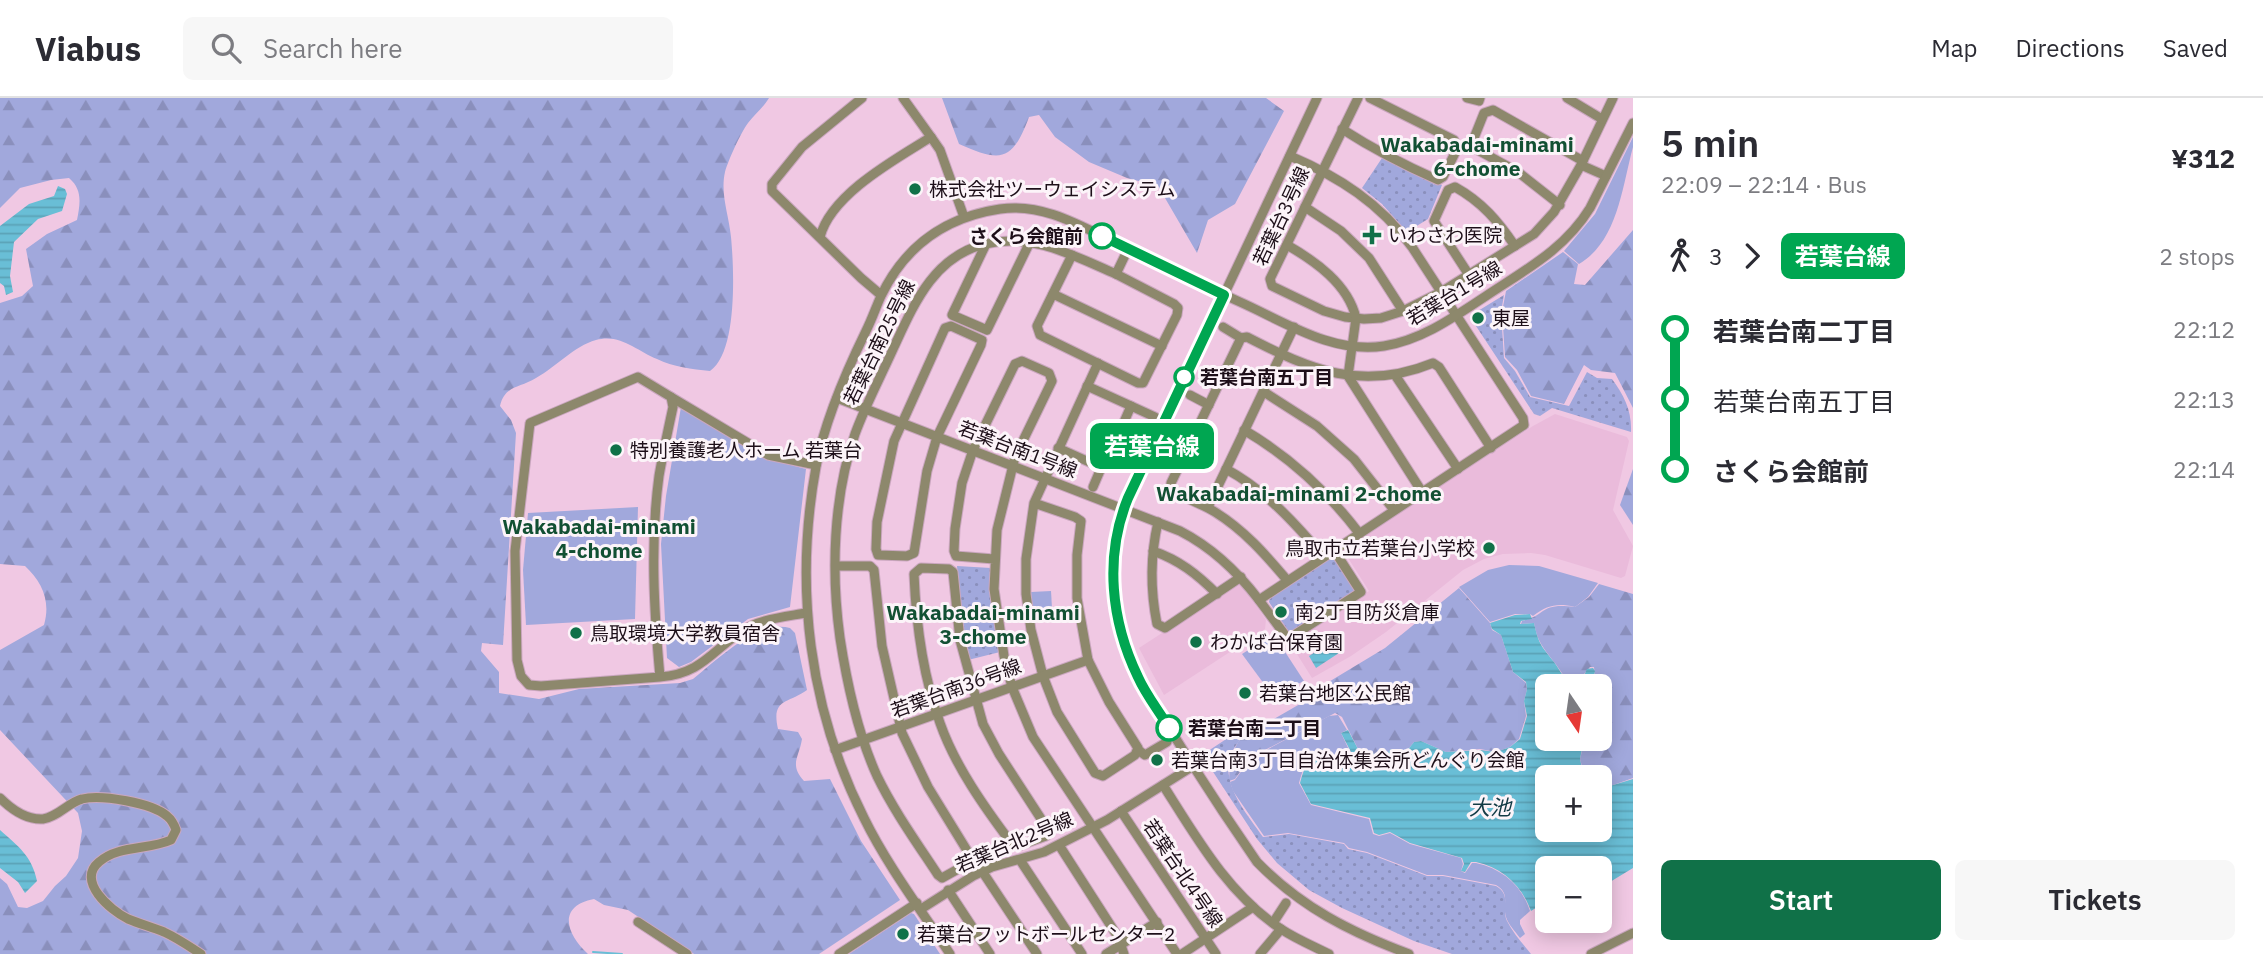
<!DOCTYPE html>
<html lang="en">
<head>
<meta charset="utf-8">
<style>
  :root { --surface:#fff; --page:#f7f7f7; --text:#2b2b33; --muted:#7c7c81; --line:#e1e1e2; --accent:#107148 }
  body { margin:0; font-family:"IBM Plex Sans","Noto Sans JP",sans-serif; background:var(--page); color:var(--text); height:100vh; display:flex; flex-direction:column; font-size:26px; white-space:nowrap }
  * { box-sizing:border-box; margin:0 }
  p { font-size:23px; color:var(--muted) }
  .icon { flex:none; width:38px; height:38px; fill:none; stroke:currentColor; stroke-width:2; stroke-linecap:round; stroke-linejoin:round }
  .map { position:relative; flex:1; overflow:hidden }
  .side { display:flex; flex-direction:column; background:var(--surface); width:630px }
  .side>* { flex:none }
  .badge { padding:0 14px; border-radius:10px; font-size:24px; line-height:46px }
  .needle { width:46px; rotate:167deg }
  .buttons { position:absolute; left:1535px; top:576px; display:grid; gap:14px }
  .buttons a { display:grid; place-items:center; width:77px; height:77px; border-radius:10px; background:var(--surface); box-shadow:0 4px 18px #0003; font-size:35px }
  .map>.badge { position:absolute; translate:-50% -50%; box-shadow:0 0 0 4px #fff }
  .legs { display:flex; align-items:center; gap:10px; height:77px; padding:0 28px; font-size:23px }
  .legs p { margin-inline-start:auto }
  .summary { display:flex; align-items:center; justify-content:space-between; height:119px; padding:0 28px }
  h1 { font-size:38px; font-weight:600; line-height:52px }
  .button { display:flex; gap:14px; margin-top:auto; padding:14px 28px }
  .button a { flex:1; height:80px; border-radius:10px; background:var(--accent); color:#fff; font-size:28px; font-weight:600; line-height:80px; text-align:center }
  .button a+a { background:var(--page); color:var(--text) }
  ul { padding:0 28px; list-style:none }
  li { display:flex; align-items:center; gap:24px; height:70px; font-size:26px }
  li i { display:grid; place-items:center; width:10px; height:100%; margin:0 9px; background:currentColor }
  li i::after { content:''; width:18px; height:18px; margin:-9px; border:5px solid; border-radius:50%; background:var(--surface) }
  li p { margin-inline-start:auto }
  li:first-child i { background:linear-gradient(#0000 50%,currentColor 0) }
  li:last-child i { background:linear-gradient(currentColor 50%,#0000 0) }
  header { display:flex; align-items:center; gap:42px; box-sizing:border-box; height:98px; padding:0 35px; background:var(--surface); border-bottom:2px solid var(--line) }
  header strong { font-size:33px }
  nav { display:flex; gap:38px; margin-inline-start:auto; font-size:24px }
  .search { width:490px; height:63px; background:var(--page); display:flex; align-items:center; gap:18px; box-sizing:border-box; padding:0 24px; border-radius:10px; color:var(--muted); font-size:26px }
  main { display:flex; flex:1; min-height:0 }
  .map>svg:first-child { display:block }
  .built { fill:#eabbdb }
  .green { fill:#a1a8dc }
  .forest { fill:url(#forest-firs) }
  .park { fill:url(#park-dots) }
  .water { fill:url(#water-rules) }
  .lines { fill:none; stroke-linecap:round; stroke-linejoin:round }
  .stream { stroke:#69bed6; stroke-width:2 }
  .minor-casing { stroke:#caa7bf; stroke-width:11 }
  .minor { stroke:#8d886c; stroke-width:9 }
  .line-1-casing { stroke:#fff; stroke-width:16 }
  .line-1 { stroke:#00a651; stroke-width:10 }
  .poi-dot { fill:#107148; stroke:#fcf4f9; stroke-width:2.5 }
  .stop-1-dot { fill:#fff; stroke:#00a651; stroke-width:3.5 }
  .labels { text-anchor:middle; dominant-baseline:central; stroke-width:6; stroke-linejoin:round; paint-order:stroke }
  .poi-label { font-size:19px; fill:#1d0f19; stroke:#fcf4f9; text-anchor:start }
  .street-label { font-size:19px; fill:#1d0f19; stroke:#fcf4f9 }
  .stop-label { font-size:19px; font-weight:bold; fill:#1d0f19; stroke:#fcf4f9; text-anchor:start }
  .neighbourhood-label { font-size:21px; font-weight:bold; fill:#125033; stroke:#fcf4f9 }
  .water-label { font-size:21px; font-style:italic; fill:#123a45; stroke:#fcf4f9 }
</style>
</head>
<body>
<header>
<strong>Viabus</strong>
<div class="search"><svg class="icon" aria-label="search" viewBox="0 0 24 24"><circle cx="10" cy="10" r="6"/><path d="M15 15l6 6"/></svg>Search here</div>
<nav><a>Map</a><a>Directions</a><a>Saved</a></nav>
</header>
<main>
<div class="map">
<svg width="1633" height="856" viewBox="0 0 1633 856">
  <defs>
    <pattern id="forest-firs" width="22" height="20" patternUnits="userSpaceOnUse" patternTransform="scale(1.75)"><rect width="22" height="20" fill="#a1a8dc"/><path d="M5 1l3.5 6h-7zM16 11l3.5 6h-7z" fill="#8a8fbc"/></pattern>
    <pattern id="park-dots" width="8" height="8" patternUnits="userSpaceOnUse" patternTransform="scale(1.75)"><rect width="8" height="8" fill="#a1a8dc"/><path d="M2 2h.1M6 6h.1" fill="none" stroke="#8a8fbc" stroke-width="1.8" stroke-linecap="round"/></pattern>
    <pattern id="water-rules" width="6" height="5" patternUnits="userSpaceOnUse" patternTransform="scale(1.75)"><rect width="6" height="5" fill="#69bed6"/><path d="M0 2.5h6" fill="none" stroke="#5ba2b7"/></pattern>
  </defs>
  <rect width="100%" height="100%" fill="#f0c8e3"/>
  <g class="built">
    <polygon points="1555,316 1627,339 1629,343 1613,412 1633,448 1625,478 1621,480 1545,457 1531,455 1503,456 1484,461 1463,472 1386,534 1351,558 1312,580 1290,545 1369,493 1343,452 1533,328"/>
    <polygon points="1236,487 1241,487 1254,504 1266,522 1265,531 1164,597 1139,550"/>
  </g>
  <g class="green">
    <path d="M1633 39V49C1622 89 1618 143 1579 166L1564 153 1595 116Z"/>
    <polygon points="681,309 764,360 806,371 790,509 748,521 691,564 679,569 667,560 661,446 666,398"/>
    <polygon points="638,409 635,521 526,527 523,472 528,415"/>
    <path d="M1509 467 1539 468 1598 485 1588 499 1575 509C1557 505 1548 507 1533 518L1530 516H1515L1490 524 1459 489 1488 472Z"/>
    <polygon points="1051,493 1052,510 1032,512 1031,494"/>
    <polygon points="1269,539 1276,540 1304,583 1273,598 1242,556"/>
    <path d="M1338 617 1347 632 1341 635 1350 654 1339 655 1340 666 1334 673 1323 672 1321 669C1326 663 1333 663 1329 653 1310 649 1303 670 1299 685L1311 707 1369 721 1373 736 1379 738 1390 735 1410 746 1461 760 1463 766 1461 773 1465 775 1472 765H1476C1503 771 1522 788 1530 813L1520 822V826L1525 836 1520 840C1515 833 1508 826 1506 819 1502 805 1511 796 1496 787L1443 777H1427L1367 754 1349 750 1344 745 1288 735 1264 738 1233 693 1230 684 1235 682 1250 661 1329 618Z"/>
    <polygon points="911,815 914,816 940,856 849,856"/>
  </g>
  <g class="forest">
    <path d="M0 0H769C763 10 755 16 748 25 741 34 728 63 725 74 720 96 729 117 731 139 734 170 738 254 710 273 692 271 673 269 657 261 637 253 620 235 596 242 574 248 556 269 536 280 520 290 505 287 500 308L511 322 516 335 503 547 482 545 481 553 499 574V595L539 601 579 591 680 585 693 581C717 562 758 521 790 530L795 535 807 592C788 606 771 600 778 631L798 634 802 641C799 660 789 666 804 683L830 681 861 743 900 802 819 856H694L628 812 604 807 594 801C557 808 566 836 588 856H0V780L7 786 18 809 27 810 43 803 55 788 66 778 78 760 82 733 78 715 0 632V552L44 527C51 503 42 484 25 468L0 466V205L22 198 33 188 26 151 47 136 77 122C80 106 83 92 69 80L51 82 20 90 0 110Z"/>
    <path d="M942 0H1266L1284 13 1235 106 1208 122 1197 155 1158 88 1127 80 1089 64 1055 39 1039 17 1029 19C1012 65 1000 64 959 46Z"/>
    <polygon points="1633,132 1633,310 1615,275 1591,272 1584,267 1564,306 1531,298 1517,272 1505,259 1502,214 1506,193 1563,154 1578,166 1574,186 1585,187"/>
    <polygon points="1633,371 1633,427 1620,407"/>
    <path d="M1599 486 1633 496V680L1602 691H1600V679H1585L1580 661 1585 641 1600 640V588H1592L1595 578 1594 569H1590L1579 582C1564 585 1562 573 1554 564 1543 549 1538 545 1534 525L1521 526 1522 523C1547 517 1540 504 1575 509L1589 499Z"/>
    <polygon points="1459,490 1490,525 1492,532 1501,537 1513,574 1526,585 1527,591 1524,603 1526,618 1519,641 1510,649 1496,654 1480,651 1446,654 1421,643 1414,644 1406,654 1391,651 1382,660 1378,660 1372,654 1364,656 1359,653 1342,619 1335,615 1250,660 1235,681 1229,683 1230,660 1238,644 1246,637 1319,595 1317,591 1385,550"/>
  </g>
  <g class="park">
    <polygon points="1382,60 1434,83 1433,87 1435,84 1442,87 1428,121 1407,134 1382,106 1362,90"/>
    <path d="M1504 197 1501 214 1504 260 1515 273 1530 299 1569 308 1587 274 1597 280 1612 281C1624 297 1632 313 1631 334L1552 310 1540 318 1534 316 1472 222 1473 216Z"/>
    <polygon points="1331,459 1335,460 1355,491 1354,495 1291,537 1269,504 1270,499"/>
    <polygon points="957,468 991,470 992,510 1000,554 968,562 963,542"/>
    <path d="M1243 630 1246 636C1208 670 1240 707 1263 739L1289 736 1344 746 1348 751 1367 755 1427 778H1443L1496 788C1512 797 1501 810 1507 823 1513 835 1523 846 1531 856H1452L1414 843 1342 810 1309 792 1277 765 1257 741 1202 657Z"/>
  </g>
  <g class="water">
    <polygon points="58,88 65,91 67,96 62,113 38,121 14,144 10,178 13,194 6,197 4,188 0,185 0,128 29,106 54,98"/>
    <path d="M1530 516 1532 521 1521 523 1520 526 1534 525C1539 548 1542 548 1554 564 1561 573 1561 579 1573 584L1583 580 1587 571 1593 570 1595 573 1592 588H1547V640L1584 641 1580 661 1584 679H1547V732H1600V691L1633 681V770L1600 790V770H1547V803L1531 813C1522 788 1503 770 1476 764H1471L1465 774 1461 773 1464 766 1462 760 1410 745 1390 734 1379 737 1374 735 1370 720 1311 706 1300 685C1304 670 1309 656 1325 652L1330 658 1328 664 1321 668 1322 672C1340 671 1338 674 1339 656L1351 654 1341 635 1348 632 1359 653 1364 656 1372 654 1378 660H1382L1391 651 1406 654 1414 644 1421 643 1446 654 1480 652 1496 654 1510 649 1520 641 1527 618 1524 603 1527 591 1526 584 1513 574 1501 537 1492 531 1490 525 1515 517Z"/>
    <polygon points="1331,544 1339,555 1316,570 1309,558"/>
    <path d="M0 732C18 748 32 758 37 783L25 795 18 784 0 770Z"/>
  </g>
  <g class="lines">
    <polyline class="stream" points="593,854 622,856"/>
    <defs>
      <g id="minor">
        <polyline points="862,0 802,49 772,86 772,93 861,180 881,197"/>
        <path d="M1317 0 1128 400C1104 458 1110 525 1138 580 1149 603 1165 623 1178 644 1203 684 1230 725 1257 764 1301 809 1350 834 1409 856"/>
        <polyline points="1358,0 1270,181 1272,188 1324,213 1345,219 1364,221 1381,220 1403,213 1441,194 1534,136 1554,114 1581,67 1613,0"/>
        <polyline points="1467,0 1479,3 1480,0"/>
        <polyline points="1567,0 1602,21"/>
        <path d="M1342 31C1373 51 1404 67 1438 82L1443 79 1457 51 1454 42 1370 0"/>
        <polyline points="931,39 940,52 964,119"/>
        <polyline points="1581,67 1606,78"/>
        <polyline points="1560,107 1518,74 1474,50 1472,45 1484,15 1493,12 1583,63"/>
        <polyline points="1305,109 1341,133 1369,160 1403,213"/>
        <path d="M820 139C831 96 896 61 931 39L903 0"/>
        <polyline points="986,146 952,217 987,232 1030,144"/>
        <path d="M1287 147C1315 163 1348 186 1356 220L1348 278 1422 394"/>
        <polyline points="1072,157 1037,228 1040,237 1138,285 1143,285 1177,217 1178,210 1174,206 1116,176"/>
        <path d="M1469 177 1434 123 1448 92 1455 89C1482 104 1498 123 1515 148"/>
        <polyline points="1053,196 1162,248"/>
        <polygon points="951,228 982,242 981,247 937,339 927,373 914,455 907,458 878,457 876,451 877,424 894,343 945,230"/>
        <polyline points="1223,229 1241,240"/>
        <polyline points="1395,277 1458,371"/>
        <polyline points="1264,294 1317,328 1354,361 1394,412"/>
        <polyline points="1190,297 1209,307"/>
        <polyline points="671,299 768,357 816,367"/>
        <path d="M837 300 1180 433C1213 450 1237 473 1259 502L1524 327 1523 320 1412 149C1380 105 1339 79 1290 58"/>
        <polyline points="1131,308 1155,319"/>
        <path d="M1244 332C1290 359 1327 393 1359 435"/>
        <polyline points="1058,350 1098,368 1106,365 1131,308 1087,288"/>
        <path d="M1226 371C1265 392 1295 425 1323 458"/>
        <polyline points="1093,389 1102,368"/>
        <polyline points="1034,405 1075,419 1081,423 1077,457 1077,500 1088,562 1109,604 1138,650 1135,657 1103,678 1095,675 1057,614 1043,578 1031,532 1026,496 1026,461 1034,405 1098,265"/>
        <polyline points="1208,409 1294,229"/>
        <path d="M1158 424C1150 459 1150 491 1157 526L1165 530 1241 479"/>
        <path d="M1153 453C1179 462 1197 476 1217 496"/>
        <polyline points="994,461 956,458 954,453 955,431 962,385 973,352 1015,266 1022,263 1049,275 1052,283 1015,359 997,432 994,491 1004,558 1012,589 1033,639 1177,856"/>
        <path d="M836 468H870L874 472 882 548 902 635 928 689 971 759 969 765 942 780 938 777C917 745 894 713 877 678 858 636 847 586 840 540 831 475 833 399 855 336 866 306 881 278 894 249 914 206 934 158 985 146 1033 135 1072 157 1116 176L1128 151"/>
        <path d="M921 470 949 471 953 474 960 542 983 626 999 656 1047 730 1046 738 1018 748 1012 746C985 710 955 668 940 625 923 578 916 526 914 476Z"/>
        <path d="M1287 482C1265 456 1244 432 1215 414 1201 405 1183 401 1171 390V385L1241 240 1247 239C1311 272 1362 294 1433 265L1439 269 1491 350"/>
        <polyline points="1259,502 1288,541 1361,494 1334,452"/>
        <path d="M660 579C654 513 650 445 659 378 663 355 668 332 673 309L671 299 638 279 530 325 515 453 517 562 521 578 529 587 541 588 660 579C706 576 716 545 753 527 768 520 789 518 806 515"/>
        <polyline points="835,652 1088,562"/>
        <polyline points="1138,652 1145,657 1167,644"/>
        <path d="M1163 687C1196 739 1228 796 1281 831 1296 841 1313 848 1329 856"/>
        <path d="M0 700C11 711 27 722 43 721 58 719 69 704 82 701 101 696 152 705 167 718 172 722 174 726 176 732L171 742C149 752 118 747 99 764 76 783 110 812 128 821 140 826 152 829 164 834 177 840 189 848 201 856"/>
        <polyline points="1121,713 1216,856"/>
        <polyline points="1059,747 1118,839 1124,856"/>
        <polyline points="1020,762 1082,856"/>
        <polyline points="982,773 1037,856"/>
        <polyline points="948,792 990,856"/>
        <polyline points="921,811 973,778 992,769 1044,754 1107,722 1193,668"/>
        <polyline points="638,824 687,856"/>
        <polyline points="1273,825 1286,805"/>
        <polyline points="839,856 917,805"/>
        <path d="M950 856C921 812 887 767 864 720 809 611 794 489 816 369 824 325 846 274 866 233 872 221 876 209 881 198 905 148 946 119 1000 111 1039 105 1074 124 1108 141 1152 162 1196 184 1240 204 1285 224 1332 256 1384 248 1422 242 1454 219 1486 198 1525 172 1565 151 1590 110L1633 25"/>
        <polyline points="1106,856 1157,824"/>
        <polyline points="1182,856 1253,809"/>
        <polyline points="1260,856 1281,831"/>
        <polyline points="1591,856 1633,835"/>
      </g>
    </defs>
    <use href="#minor" class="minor-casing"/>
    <use href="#minor" class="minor"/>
  </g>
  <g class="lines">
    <defs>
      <path id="line-1" d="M1102 138 1224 197 1128 400C1104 459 1111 523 1138 579 1146 597 1159 613 1169 630"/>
    </defs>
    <use href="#line-1" class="line-1-casing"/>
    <use href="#line-1" class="line-1"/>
  </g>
  <g class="poi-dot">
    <circle cx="915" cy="91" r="7"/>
    <path d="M1368.5 126.5h7v7h7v7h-7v7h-7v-7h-7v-7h7z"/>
    <circle cx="1478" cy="220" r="7"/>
    <circle cx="616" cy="352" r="7"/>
    <circle cx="1489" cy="450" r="7"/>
    <circle cx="1281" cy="514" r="7"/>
    <circle cx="576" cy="535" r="7"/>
    <circle cx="1196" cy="544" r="7"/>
    <circle cx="1245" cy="595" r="7"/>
    <circle cx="1157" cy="662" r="7"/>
    <circle cx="903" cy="836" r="7"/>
  </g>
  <g class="stop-1-dot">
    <circle cx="1102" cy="138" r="12"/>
    <circle cx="1184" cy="279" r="9"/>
    <circle cx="1169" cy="630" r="12"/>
  </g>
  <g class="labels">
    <g class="poi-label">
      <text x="929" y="91">株式会社ツーウェイシステム</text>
      <text x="1388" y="137">いわさわ医院</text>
      <text x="1492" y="220">東屋</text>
      <text x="630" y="352">特別養護老人ホーム 若葉台</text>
      <text x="1475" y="450" text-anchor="end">鳥取市立若葉台小学校</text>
      <text x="1295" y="514">南2丁目防災倉庫</text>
      <text x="590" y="535">鳥取環境大学教員宿舎</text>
      <text x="1210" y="544">わかば台保育園</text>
      <text x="1259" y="595">若葉台地区公民館</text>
      <text x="1171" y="662">若葉台南3丁目自治体集会所どんぐり会館</text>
      <text x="917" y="836">若葉台フットボールセンター2</text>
    </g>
    <g class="street-label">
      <text transform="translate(1281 118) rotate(-65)">若葉台3号線</text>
      <text transform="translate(1454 195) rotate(-31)">若葉台1号線</text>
      <text transform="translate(879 244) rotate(-64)">若葉台南25号線</text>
      <text transform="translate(1018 351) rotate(21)">若葉台南1号線</text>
      <text transform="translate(956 590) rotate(-20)">若葉台南36号線</text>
      <text transform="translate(1014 744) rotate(-23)">若葉台北2号線</text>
      <text transform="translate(1183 775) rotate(56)">若葉台北4号線</text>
    </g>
    <g class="stop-label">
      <text x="1083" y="138" text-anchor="end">さくら会館前</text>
      <text x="1200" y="279">若葉台南五丁目</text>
      <text x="1188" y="630">若葉台南二丁目</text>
    </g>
    <g class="neighbourhood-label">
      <text x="1477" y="46">Wakabadai-minami<tspan x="1477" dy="24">6-chome</tspan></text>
      <text x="1299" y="395">Wakabadai-minami 2-chome</text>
      <text x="599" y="428">Wakabadai-minami<tspan x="599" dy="24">4-chome</tspan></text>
      <text x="983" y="514">Wakabadai-minami<tspan x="983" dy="24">3-chome</tspan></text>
    </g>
    <g class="water-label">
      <text x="1490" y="709">大池</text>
    </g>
  </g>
</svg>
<div class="buttons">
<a><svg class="needle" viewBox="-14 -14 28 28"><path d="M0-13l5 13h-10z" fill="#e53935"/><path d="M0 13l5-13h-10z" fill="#7c7c81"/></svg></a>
<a>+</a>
<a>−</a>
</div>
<b class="badge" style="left:1152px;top:348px;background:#00a651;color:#fff">若葉台線</b>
</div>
<section class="side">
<div class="summary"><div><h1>5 min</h1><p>22:09 – 22:14 · Bus</p></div><b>¥312</b></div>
<div class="legs"><svg class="icon" aria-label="walk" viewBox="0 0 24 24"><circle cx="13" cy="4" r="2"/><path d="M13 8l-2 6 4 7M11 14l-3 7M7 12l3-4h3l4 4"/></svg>3<svg class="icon" aria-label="forward" viewBox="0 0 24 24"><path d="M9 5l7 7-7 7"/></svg><b class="badge" style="background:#00a651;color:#fff">若葉台線</b><p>2 stops</p></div>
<ul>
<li><i style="color:#00a651"></i><b>若葉台南二丁目</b><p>22:12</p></li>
<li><i style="color:#00a651"></i><span>若葉台南五丁目</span><p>22:13</p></li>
<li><i style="color:#00a651"></i><b>さくら会館前</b><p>22:14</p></li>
</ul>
<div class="button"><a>Start</a><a>Tickets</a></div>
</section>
</main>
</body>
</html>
